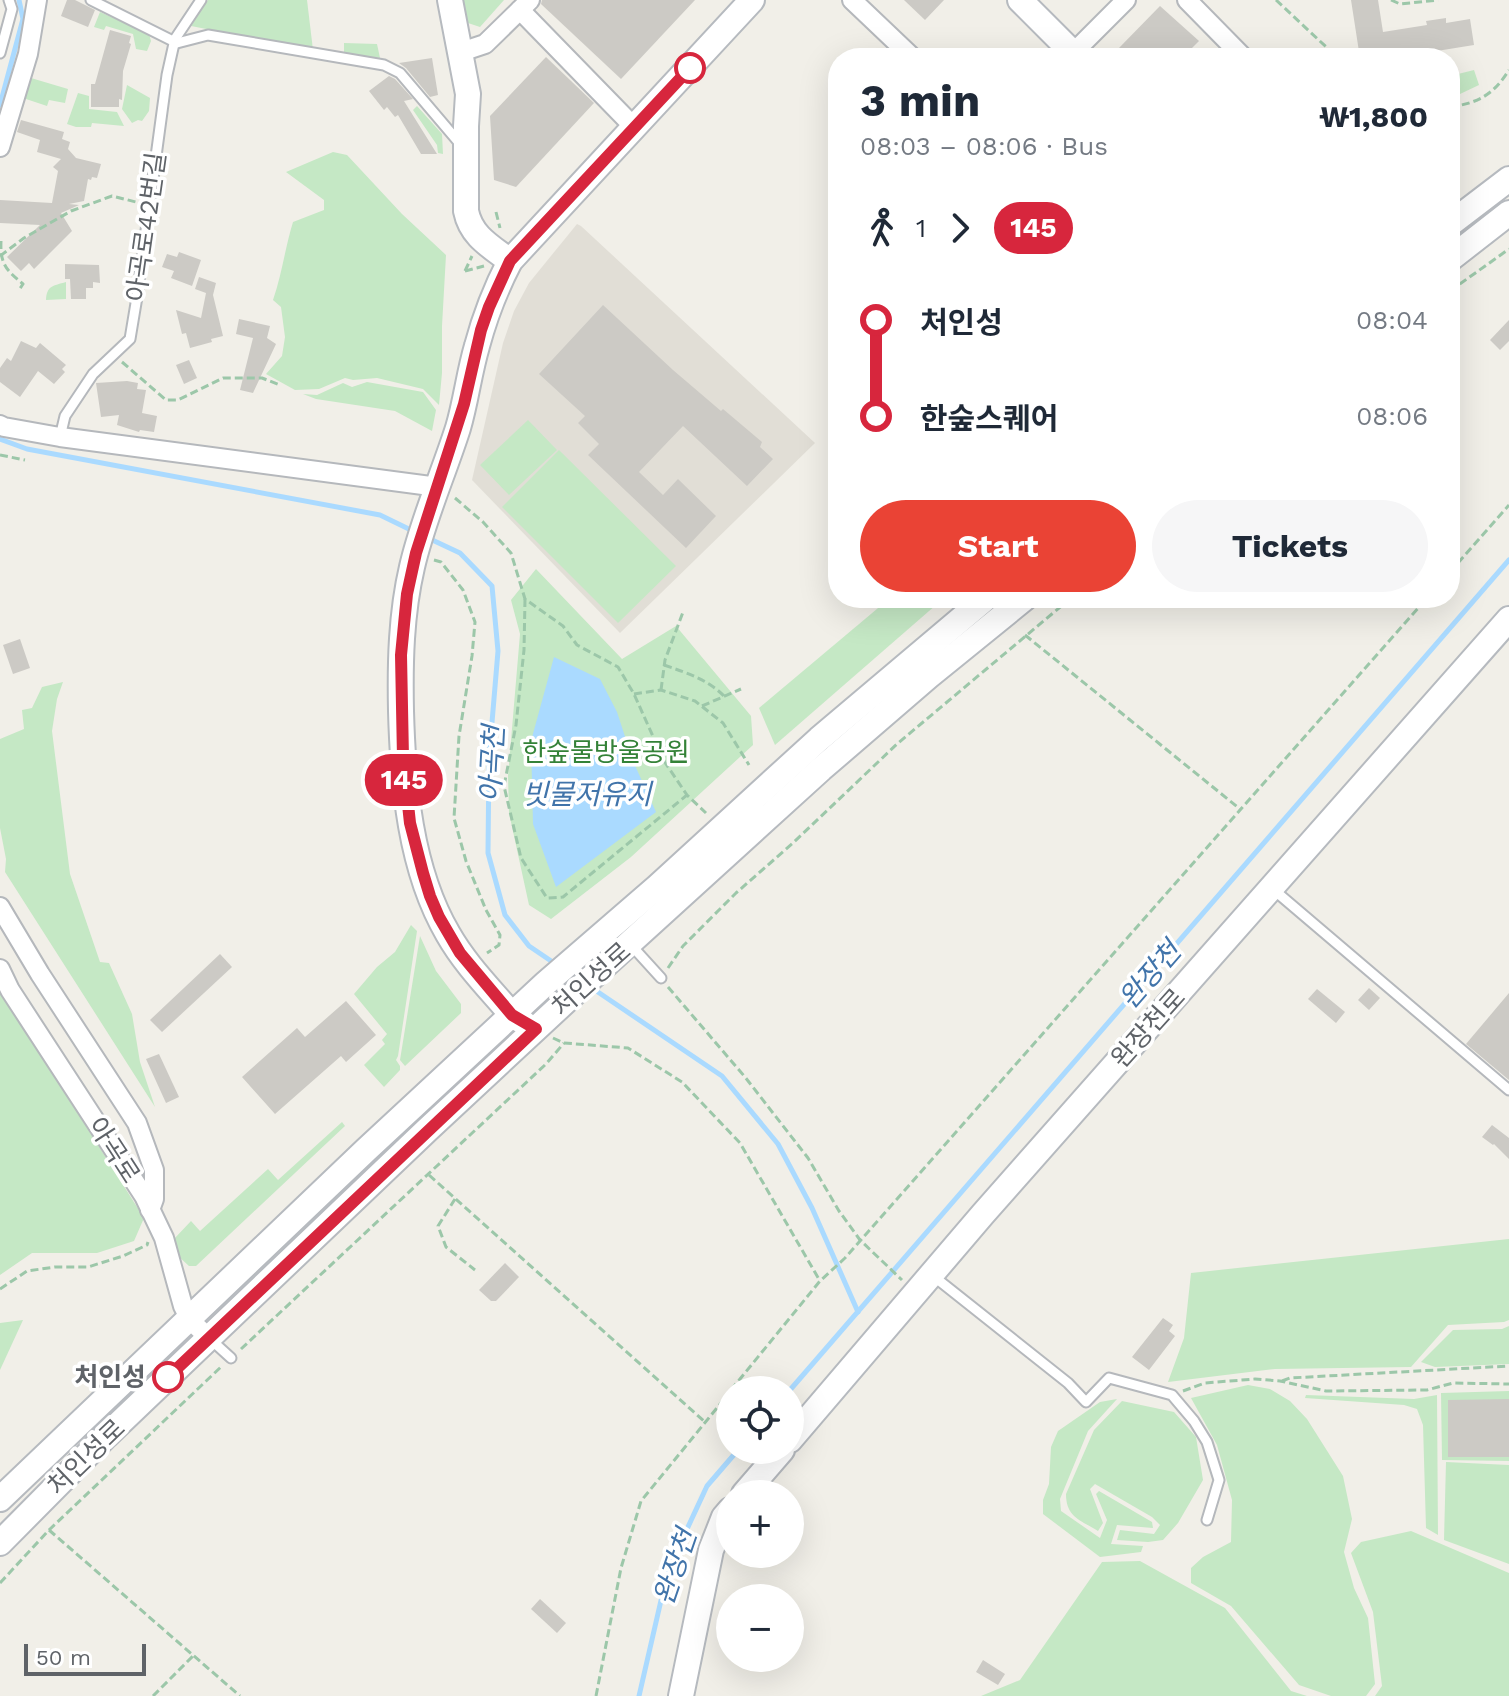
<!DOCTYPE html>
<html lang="en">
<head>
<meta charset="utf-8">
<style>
  :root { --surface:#fff; --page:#f6f6f7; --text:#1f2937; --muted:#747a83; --accent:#ea4335 }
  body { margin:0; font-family:"Work Sans","Noto Sans KR",sans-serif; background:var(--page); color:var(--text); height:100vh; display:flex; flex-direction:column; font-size:30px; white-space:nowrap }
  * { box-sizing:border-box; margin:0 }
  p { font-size:26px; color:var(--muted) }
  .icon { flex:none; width:44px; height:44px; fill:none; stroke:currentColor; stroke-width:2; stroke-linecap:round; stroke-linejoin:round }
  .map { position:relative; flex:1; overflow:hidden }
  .panel { position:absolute; left:828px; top:48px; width:632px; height:560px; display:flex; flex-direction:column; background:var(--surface); border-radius:32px; box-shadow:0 8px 32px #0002 }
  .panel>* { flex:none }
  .badge { padding:0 16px; border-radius:26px; font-size:28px; line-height:52px }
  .tools { position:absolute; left:716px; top:1376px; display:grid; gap:16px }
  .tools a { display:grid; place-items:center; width:88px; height:88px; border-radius:50%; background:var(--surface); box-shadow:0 8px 32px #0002; font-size:40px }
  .scale { position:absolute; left:24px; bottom:20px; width:122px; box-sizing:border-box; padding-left:8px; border:4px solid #5f6368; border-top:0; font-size:22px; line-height:28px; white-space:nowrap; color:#5f6368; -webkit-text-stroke:6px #fff; paint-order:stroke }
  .map>.badge { position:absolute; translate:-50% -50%; box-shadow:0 0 0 4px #fff }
  .legs { display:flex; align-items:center; gap:12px; height:88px; padding:0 32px; font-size:26px }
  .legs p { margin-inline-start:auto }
  .summary { display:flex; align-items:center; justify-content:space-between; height:136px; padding:0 32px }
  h1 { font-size:44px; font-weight:700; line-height:60px }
  .button { display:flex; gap:16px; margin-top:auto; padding:16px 32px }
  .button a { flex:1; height:92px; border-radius:48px; background:var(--accent); color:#fff; font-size:32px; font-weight:700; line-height:92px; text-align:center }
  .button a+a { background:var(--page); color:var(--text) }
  ul { padding:0 32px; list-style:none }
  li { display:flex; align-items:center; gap:28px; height:96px; font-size:30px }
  li i { display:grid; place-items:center; width:12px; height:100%; margin:0 10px; background:currentColor }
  li i::after { content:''; width:20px; height:20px; margin:-10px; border:6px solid; border-radius:50%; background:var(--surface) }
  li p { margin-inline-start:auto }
  li:first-child i { background:linear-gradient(#0000 50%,currentColor 0) }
  li:last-child i { background:linear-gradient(currentColor 50%,#0000 0) }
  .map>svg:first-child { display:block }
  .education { fill:#e1ded6 }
  .green { fill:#c5e8c5 }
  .water { fill:#aadaff }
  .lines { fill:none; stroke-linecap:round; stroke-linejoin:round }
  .stream { stroke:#aadaff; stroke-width:5 }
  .building { fill:#cccac5 }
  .lane-casing { stroke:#b5b8bc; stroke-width:13 }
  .street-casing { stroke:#b5b8bc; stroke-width:22 }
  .secondary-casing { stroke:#b6babf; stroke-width:28 }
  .path { stroke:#9cc7a9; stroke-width:3; stroke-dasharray:8 4; stroke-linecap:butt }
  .lane { stroke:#fff; stroke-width:9 }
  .street { stroke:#fff; stroke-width:18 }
  .secondary { stroke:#fff; stroke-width:24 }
  .line-1-casing { stroke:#fff; stroke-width:18 }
  .line-1 { stroke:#d7263d; stroke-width:12 }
  .stop-1-dot { fill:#fff; stroke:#d7263d; stroke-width:4 }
  .labels { text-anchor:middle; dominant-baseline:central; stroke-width:7; stroke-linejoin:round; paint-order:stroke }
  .street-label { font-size:26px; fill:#5f6368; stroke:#fff }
  .park-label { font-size:26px; fill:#348238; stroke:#fff }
  .stop-label { font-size:26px; font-weight:bold; fill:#5f6368; stroke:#fff; text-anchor:end }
  .water-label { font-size:28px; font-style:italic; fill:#4174aa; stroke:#fff }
</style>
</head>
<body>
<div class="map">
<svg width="1509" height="1696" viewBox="0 0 1509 1696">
  <rect width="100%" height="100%" fill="#f1efe8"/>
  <polygon class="education" points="577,224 581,226 815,443 620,633 472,480 503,343 514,311 529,283"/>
  <g class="green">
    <polygon points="208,0 307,0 313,50 191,26"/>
    <polygon points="461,0 504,0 480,27 465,22"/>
    <polygon points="100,12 149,34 151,41 147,51 136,49 133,34 106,26 104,30 94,27"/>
    <polygon points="344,43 377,44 380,58 344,53"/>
    <polygon points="1474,70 1479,85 1460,94 1450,96 1450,76"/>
    <polygon points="31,78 68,89 65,103 49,100 47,106 23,98"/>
    <polygon points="127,85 150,98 149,111 142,121 138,120 132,123 122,109"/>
    <polygon points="78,93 89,96 89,109 117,112 124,126 92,123 91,127 76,127 67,124"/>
    <polygon points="417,106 442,134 443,154 438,153 437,145 413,110"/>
    <path d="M333 152 347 155 402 214 446 255 442 326V373L439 405 423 389 377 378 353 380 345 378 319 389 295 390 266 374 282 356 285 337 281 307 273 300C282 274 285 248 293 222L324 210V200L286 172Z"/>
    <path d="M66 282V299L46 300C47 285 53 286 66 282Z"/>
    <polygon points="367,382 423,392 436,410 432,431 395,411 316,399 303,394 317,395 343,383 352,387"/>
    <polygon points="528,420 557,450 509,495 480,465"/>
    <polygon points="559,450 676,566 618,623 502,507"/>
    <polygon points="536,569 622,659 676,626 751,716 753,745 631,857 551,919 529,905 509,813 508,776 520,634 511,600"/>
    <polygon points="890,598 944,598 775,745 759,708"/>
    <polygon points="63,682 57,699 52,731 70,874 100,962 109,963 132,1014 140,1062 155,1107 5,872 6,859 0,828 0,739 24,729 22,710 32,708 42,687"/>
    <polygon points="411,925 417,931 398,1056 396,1060 400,1066 400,1070 384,1087 364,1065 385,1044 382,1040 387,1034 354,994 377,967 395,952"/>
    <polygon points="420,936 436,971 461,1004 461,1013 405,1066 400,1060"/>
    <polygon points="0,990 144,1218 134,1241 97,1253 32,1253 0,1275"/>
    <polygon points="342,1122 345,1126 196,1266 189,1266 177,1255 174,1239 191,1221 200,1231 268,1169 278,1180"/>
    <polygon points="1509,1239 1509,1320 1504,1322 1448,1325 1411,1367 1275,1369 1168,1382 1184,1338 1191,1273"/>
    <polygon points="23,1320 0,1370 0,1323"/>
    <polygon points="1509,1326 1509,1364 1435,1367 1421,1362 1453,1330 1502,1329"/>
    <polygon points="1248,1385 1270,1389 1290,1401 1307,1419 1343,1476 1352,1519 1344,1552 1354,1588 1368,1618 1375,1684 1366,1696 1331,1696 1299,1685 1231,1606 1191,1583 1191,1568 1203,1557 1231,1542 1232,1500 1217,1445 1191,1398"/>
    <polygon points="1509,1391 1509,1461 1442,1460 1441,1393"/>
    <polygon points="1306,1395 1414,1399 1437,1395 1438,1535 1426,1528 1423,1425 1417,1409 1404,1405 1305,1398"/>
    <polygon points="1117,1399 1088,1431 1060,1499 1061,1511 1100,1538 1107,1520 1096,1494 1099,1491 1152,1522 1153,1528 1117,1525 1111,1544 1143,1546 1141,1552 1100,1557 1043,1514 1043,1500 1049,1484 1051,1447 1058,1431 1100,1402"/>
    <path d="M1122 1401 1174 1412 1196 1437 1203 1480 1178 1523 1163 1540 1148 1542 1117 1540 1120 1530 1154 1534 1160 1525 1152 1517 1095 1484 1090 1489 1103 1523 1098 1531C1080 1520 1066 1517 1066 1494L1094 1430Z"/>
    <polygon points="1446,1462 1509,1465 1509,1564 1444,1540"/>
    <polygon points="1411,1531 1509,1573 1509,1696 1375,1696 1382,1686 1373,1612 1351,1553 1361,1542"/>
    <polygon points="1140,1561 1225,1608 1291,1691 1307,1696 981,1696 1020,1680 1102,1562"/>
  </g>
  <polygon class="water" points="554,657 600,679 617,712 633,761 656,812 556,887 533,824 531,741"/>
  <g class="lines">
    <g class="stream">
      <polyline points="0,105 23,19 19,0"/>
      <polyline points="0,439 27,449 380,515 415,532"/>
      <polyline points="428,538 460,553 492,586 498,651 489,758 488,853 505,915 529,946 557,965"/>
      <polyline points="592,988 722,1076 778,1144 812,1208 858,1312"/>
      <polyline points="790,1390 1509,560"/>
      <polyline points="639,1696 668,1570 707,1486 738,1450"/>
    </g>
  </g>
  <g class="building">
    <polygon points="67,0 75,0 95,10 88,27 61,16"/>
    <polygon points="542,0 695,0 621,79 541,4"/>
    <polygon points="904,0 944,0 925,20"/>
    <polygon points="1351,0 1378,0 1383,32 1427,25 1426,21 1446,18 1446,23 1470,19 1474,45 1393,58 1391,58 1391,55 1360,58"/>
    <polygon points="1160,6 1199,41 1182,58 1127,58 1118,49"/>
    <polygon points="110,30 131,36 129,43 131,44 123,71 122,100 119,99 119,107 91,107 91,84 95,84"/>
    <polygon points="546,57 594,103 516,187 494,180 490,116"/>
    <polygon points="432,58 438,95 430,97 406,68 399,63"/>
    <polygon points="389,76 395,79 413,99 404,101 437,154 421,154 398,115 395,117 387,107 384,110 369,91"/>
    <polygon points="21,120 64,132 62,139 70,142 68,149 76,158 101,164 97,178 92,177 91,180 88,179 84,201 69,204 79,205 61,213 72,231 34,269 29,263 21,271 7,257 40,225 0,223 0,200 52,203 58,171 53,167 61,159 37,152 40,140 17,132"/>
    <polygon points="179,252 201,260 192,286 171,278 174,271 162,267 167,254 177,257"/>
    <polygon points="65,264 99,265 100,283 93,282 93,288 86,288 86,299 71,299 70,279 65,279"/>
    <polygon points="199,277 216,283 213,295 223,336 211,339 212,342 190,348 186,333 182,334 176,310 201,318 206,293 195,289"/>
    <polygon points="603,305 673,370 721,411 723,409 762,442 760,447 773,459 747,486 683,426 639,472 663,495 678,479 716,516 686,548 588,455 599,444 578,423 585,416 539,374"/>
    <polygon points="239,319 270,326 267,338 276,344 253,393 240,390 253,338 236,334"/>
    <polygon points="1509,320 1509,341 1500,350 1490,340"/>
    <polygon points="21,341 36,348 40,343 66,365 62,369 65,372 54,384 38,371 20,397 0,382 0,368 7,358 11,361"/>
    <polygon points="189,360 197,378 184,384 176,365"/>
    <polygon points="127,381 138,383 137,389 146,390 142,413 157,416 154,432 140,430 139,432 117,425 119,415 101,417 96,383"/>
    <polygon points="20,639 30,668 13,674 3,645"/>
    <polygon points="220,954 232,967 162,1032 150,1020"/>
    <polygon points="1369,988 1380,998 1369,1010 1358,1000"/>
    <polygon points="1317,989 1345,1012 1336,1023 1308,999"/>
    <polygon points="1509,993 1509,1080 1466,1044"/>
    <polygon points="346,1001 376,1035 346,1062 341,1056 275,1114 242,1077 297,1028 305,1037"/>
    <polygon points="159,1054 179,1097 166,1103 146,1059"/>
    <polygon points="1492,1125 1509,1138 1509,1159 1494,1144 1493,1145 1482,1137"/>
    <polygon points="505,1263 519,1277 496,1301 491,1301 479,1290"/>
    <polygon points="1163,1318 1173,1325 1169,1331 1175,1336 1149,1370 1132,1357"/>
    <polygon points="1509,1399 1509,1457 1448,1457 1448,1400"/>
    <polygon points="540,1599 566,1623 557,1633 531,1609"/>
    <polygon points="983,1660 1005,1674 998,1685 976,1672"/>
  </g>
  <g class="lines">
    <defs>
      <g id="lane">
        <polyline points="91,0 177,43 208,35 384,65 400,73 462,146"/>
        <polyline points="0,53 12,9 9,0"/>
        <polyline points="60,437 65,416 93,374 130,339 137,297 167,75 175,39 201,0"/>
        <polyline points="1274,890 1509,1090"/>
        <polyline points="631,945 661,978"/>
        <polyline points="932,1275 1068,1383 1086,1402 1109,1378 1172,1395 1194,1421 1207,1442 1219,1480 1207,1520"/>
        <polyline points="209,1338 231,1358"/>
      </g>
      <g id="street">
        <polyline points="852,0 913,58"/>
        <polyline points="1187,0 1244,58"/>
        <polyline points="520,10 635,128"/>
        <polyline points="461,52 485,44 530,0"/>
        <polyline points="1068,58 1126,0"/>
        <polyline points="0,147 28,54 37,0"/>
        <polyline points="0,425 4,427 60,437 438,487"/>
        <polyline points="0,907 40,974 137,1123 154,1170 154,1199 150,1210"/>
        <polyline points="0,969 10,990 144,1196 164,1238 183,1306 190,1320 209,1338"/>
      </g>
      <g id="secondary">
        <path d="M450 0 468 94 466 126V211C471 236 490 246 510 261"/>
        <polyline points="1020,0 1078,58"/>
        <polyline points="1450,224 1509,179"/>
        <polyline points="1450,259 1509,213"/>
        <path d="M523 1022 512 1015C490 989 465 964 448 934 410 869 403 785 401 711 400 663 401 614 412 567 423 519 443 475 458 428 466 401 469 373 477 346 485 316 496 288 510 261L752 0"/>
        <polyline points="790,1440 983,1214 1509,619"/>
        <polyline points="744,1494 782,1450"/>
        <polyline points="0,1499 366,1150 546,983 657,887 819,739 986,598"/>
        <polyline points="0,1543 106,1436 427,1130 568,999 821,769 929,676 1025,598"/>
        <polyline points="681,1696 711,1550 724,1517 730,1510"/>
      </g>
    </defs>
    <use href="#lane" class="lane-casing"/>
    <use href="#street" class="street-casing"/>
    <use href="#secondary" class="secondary-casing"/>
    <g class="path">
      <polyline points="1276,0 1338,58"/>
      <polyline points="1391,0 1400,4 1438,0"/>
      <path d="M1450 107C1479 103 1494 94 1509 70"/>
      <polyline points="496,212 500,228"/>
      <path d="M1 241C0 264 6 270 23 284L19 290"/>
      <polyline points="0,256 24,238 71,211 112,196 136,202"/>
      <polyline points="465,271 484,266"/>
      <polyline points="465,271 472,256"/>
      <polyline points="1450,291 1509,249"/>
      <polyline points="122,362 166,400 178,400 223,378 262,378 280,385"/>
      <polyline points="0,455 25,460"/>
      <polyline points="455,498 483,522 511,553 525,599 563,626 577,645 618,667 634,694 664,761 687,795 706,813"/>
      <polyline points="434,560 441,562 463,590 475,622 472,656 459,736 454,818 466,861 486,910 500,935 499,945 487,953"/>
      <polyline points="1450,572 1509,505"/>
      <polyline points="525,599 524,650 516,725 504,786 521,858 547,898 563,897 687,795"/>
      <polyline points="1025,635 1240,809"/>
      <path d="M664 665C687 673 707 679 724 696"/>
      <polyline points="661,690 665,660 683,612"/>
      <polyline points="634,694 661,690 695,701 723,723 749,765"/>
      <polyline points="702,706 741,689"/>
      <polyline points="668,968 683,946 736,893 793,843 897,744 1071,598"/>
      <polyline points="668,987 745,1077 808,1158 839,1211 860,1240 902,1280"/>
      <polyline points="553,1038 564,1043 628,1048 682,1082 740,1143 820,1281"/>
      <polyline points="429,1175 705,1422"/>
      <polyline points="455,1199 438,1226 446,1247 475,1270"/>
      <polyline points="0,1289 27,1271 55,1267 88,1267 123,1256 147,1245 148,1242"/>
      <polyline points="241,1349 546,1064 564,1043"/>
      <polyline points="1282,1381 1290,1378 1509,1366"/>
      <polyline points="731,1390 820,1281 845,1258 1427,598"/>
      <polyline points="1183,1391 1205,1383 1255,1379 1280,1381 1326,1391 1427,1390 1453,1383 1509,1384"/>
      <polyline points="49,1530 240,1696"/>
      <polyline points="0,1583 49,1530 223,1365"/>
      <polyline points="153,1696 193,1656"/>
      <polyline points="596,1696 621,1568 641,1501 730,1392"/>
    </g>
    <use href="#lane" class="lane"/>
    <use href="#street" class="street"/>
    <use href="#secondary" class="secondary"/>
  </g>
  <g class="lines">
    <defs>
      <polyline id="line-1" points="168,1377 536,1029 512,1015 460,953 439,917 430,896 423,873 410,823 403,758 401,655 407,594 416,553 464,404 481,330 489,307 510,261 690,68"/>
    </defs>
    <use href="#line-1" class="line-1-casing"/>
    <use href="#line-1" class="line-1"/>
  </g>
  <g class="stop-1-dot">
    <circle cx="690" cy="68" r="14"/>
    <circle cx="168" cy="1377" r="14"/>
  </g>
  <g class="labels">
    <g class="street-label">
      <text transform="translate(146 227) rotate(-82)">아곡로42번길</text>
      <text transform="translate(591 979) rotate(-42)">처인성로</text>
      <text transform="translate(1148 1028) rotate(-48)">완장천로</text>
      <text transform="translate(114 1150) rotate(57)">아곡로</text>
      <text transform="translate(86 1457) rotate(-44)">처인성로</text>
    </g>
    <g class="park-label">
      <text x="606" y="752">한숲물방울공원</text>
    </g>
    <g class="stop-label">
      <text x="146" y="1377">처인성</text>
    </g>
    <g class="water-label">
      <text transform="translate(492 764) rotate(-87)">아곡천</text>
      <text x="587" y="794">빗물저유지</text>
      <text transform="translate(1150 975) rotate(-49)">완장천</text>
      <text transform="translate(675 1567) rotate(-71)">완장천</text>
    </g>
  </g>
</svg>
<div class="tools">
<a><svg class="icon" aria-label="locate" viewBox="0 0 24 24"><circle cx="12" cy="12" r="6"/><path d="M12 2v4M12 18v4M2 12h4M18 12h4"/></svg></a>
<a>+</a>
<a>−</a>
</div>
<div class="scale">50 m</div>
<b class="badge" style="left:404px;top:780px;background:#d7263d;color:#fff">145</b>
<section class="panel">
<div class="summary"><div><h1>3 min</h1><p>08:03 – 08:06 · Bus</p></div><b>₩1,800</b></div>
<div class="legs"><svg class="icon" aria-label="walk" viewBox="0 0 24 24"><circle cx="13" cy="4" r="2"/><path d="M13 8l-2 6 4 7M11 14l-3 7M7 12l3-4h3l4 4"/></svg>1<svg class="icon" aria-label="forward" viewBox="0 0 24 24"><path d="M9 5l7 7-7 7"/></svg><b class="badge" style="background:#d7263d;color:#fff">145</b></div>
<ul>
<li><i style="color:#d7263d"></i><b>처인성</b><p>08:04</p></li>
<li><i style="color:#d7263d"></i><b>한숲스퀘어</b><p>08:06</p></li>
</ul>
<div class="button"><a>Start</a><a>Tickets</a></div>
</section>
</div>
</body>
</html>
